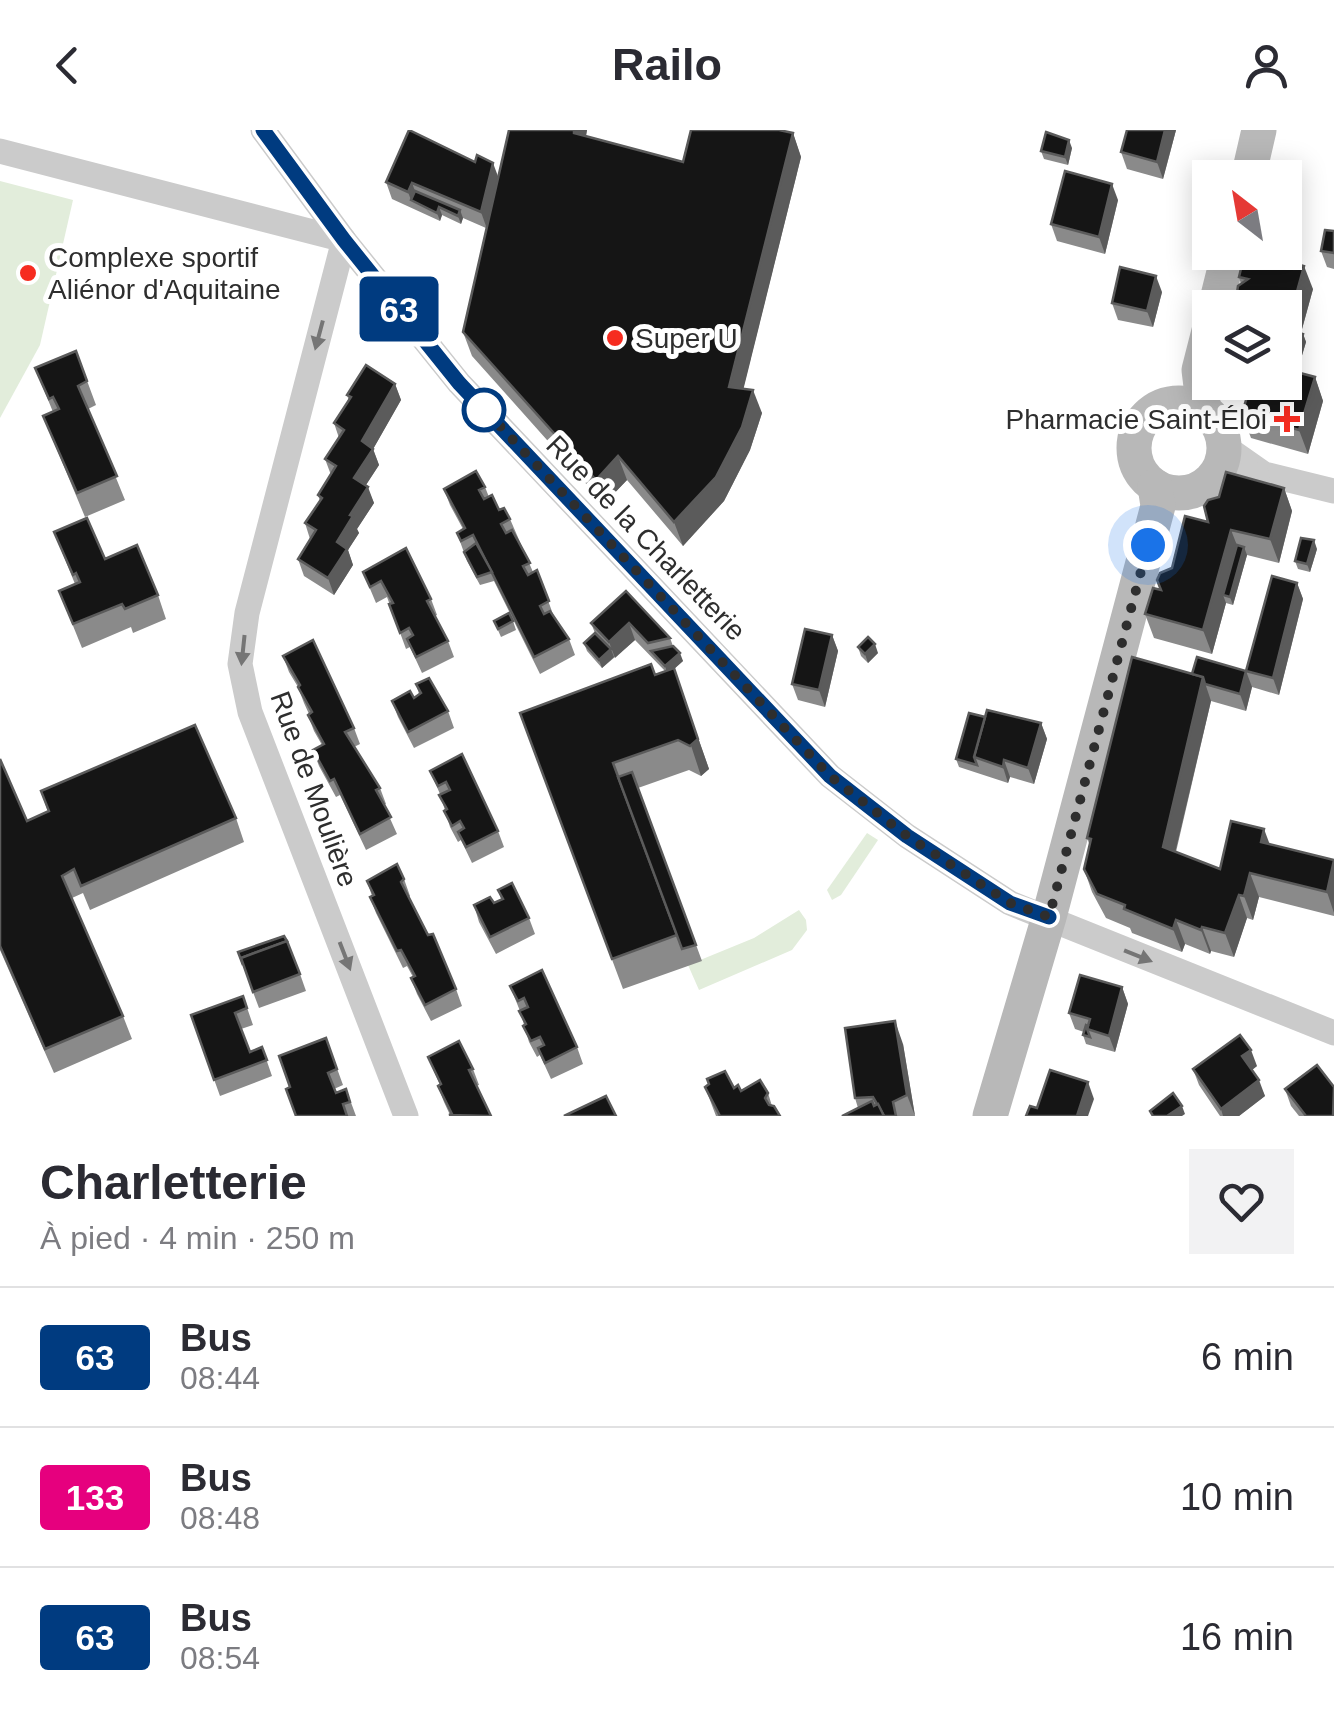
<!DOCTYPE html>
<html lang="fr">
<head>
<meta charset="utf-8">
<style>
  :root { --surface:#fff; --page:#f2f2f3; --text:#2b2b33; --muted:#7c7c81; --line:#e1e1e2 }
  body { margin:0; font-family:Helvetica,sans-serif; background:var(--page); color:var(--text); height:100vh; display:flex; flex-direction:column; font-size:38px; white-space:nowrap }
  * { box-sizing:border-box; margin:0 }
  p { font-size:32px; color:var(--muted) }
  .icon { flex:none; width:55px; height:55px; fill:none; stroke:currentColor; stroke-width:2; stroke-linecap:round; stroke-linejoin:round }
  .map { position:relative; height:986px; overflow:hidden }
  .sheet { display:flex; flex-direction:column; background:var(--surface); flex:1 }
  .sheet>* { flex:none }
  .badge { padding:0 20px; border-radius:8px; font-size:35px; line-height:65px }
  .needle { width:65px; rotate:329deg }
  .fabs { position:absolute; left:1192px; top:30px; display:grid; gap:20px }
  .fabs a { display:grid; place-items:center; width:110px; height:110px; border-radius:0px; background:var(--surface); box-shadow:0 5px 25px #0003; font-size:50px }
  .you { position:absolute; width:50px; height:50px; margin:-25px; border:8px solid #fff; border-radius:50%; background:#1a73e8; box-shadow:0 0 0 15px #1a73e833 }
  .map>.badge { position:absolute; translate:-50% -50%; box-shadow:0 0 0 5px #fff }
  .round { display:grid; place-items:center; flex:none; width:105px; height:105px; border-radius:0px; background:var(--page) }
  .head { display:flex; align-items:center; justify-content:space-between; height:170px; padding:0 40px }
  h1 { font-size:48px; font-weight:700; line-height:75px }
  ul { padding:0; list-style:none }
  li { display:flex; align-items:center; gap:30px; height:140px; padding:0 40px; border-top:2px solid var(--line) }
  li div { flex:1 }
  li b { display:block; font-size:38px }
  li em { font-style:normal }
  li .badge { min-width:110px; font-weight:700; text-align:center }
  header { display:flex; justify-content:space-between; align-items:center; height:130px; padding:0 40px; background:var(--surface); font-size:45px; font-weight:700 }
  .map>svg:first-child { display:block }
  .green { fill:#e2eddb }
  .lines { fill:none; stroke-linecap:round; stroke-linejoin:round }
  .street { stroke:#cbcbcb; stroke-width:25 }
  .secondary { stroke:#b8b8b8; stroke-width:35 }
  .wall { fill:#8a8a8a }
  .shaded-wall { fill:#5b5b5b }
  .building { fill:#151515; stroke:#5b5b5b; stroke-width:2.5 }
  .oneway { fill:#757575 }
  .line-casing { stroke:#fff; stroke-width:22 }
  .line { stroke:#003b80; stroke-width:15 }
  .walk { stroke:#2e2e2e; stroke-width:10; stroke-dasharray:0 18 }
  .poi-dot { fill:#f62c20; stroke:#fff; stroke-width:4 }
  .stop-dot { fill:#fff; stroke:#003b80; stroke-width:5 }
  .labels { text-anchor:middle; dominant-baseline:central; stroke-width:10; stroke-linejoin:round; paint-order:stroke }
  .poi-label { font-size:28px; fill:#2e2e2e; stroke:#fff; text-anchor:start }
  .street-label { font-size:28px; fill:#2e2e2e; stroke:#fff }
</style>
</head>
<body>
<header><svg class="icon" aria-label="back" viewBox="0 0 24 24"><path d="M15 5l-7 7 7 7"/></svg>Railo<svg class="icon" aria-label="person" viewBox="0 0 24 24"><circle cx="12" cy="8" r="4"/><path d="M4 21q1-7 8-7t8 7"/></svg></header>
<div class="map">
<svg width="1334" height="986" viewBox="0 0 1334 986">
  <rect width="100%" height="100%" fill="#fff"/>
  <g class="green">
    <polygon points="0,51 73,70 40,215 0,288"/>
    <polygon points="867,703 878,710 841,765 832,770 827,760"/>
    <polygon points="799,780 806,790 807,800 792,820 699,860 688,835 754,808"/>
  </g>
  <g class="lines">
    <g class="street">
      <polyline points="263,0 344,110 459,253 830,646 907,706 1010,773 1334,903"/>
      <polyline points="0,21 344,110"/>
      <polyline points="344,110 247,483 240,534 250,582 406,986"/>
      <polyline points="1224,316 1264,344 1334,361"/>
      <polyline points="1212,349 1257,345"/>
    </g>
    <g class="secondary">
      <polyline points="1248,48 1259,0"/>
      <polyline points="1215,178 1229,122"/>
      <circle cx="1179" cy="318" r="45"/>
      <polyline points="1204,281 1199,240 1210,197"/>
      <polyline points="990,986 1049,787 1158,376 1155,356"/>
    </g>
  </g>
  <g class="wall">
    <polygon points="509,0 587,0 586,6 683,32 793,3 801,27 743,259 762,283 750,320 724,371 683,416 627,350 604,374 472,226 463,202 486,98 463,88 461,94 442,85 440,91 392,69 386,52 498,46"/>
    <polygon points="1176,0 1163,49 1127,39 1121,22"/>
    <polygon points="1072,18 1068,35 1044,29 1041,21"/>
    <polygon points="1118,70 1105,124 1057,111 1051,94"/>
    <polygon points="1334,101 1334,139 1327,137 1321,121"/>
    <polygon points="1239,147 1313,159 1301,203 1303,204 1306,212 1297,242 1315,247 1323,271 1308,324 1251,308 1242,284 1247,264 1243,252 1285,252 1242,178 1237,163 1241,154"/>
    <polygon points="1162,162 1153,197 1118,190 1112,173"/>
    <polygon points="76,221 96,275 88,279 125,370 85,387 43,286 53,282 35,238"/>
    <polygon points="395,254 401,270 373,319 379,335 366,355 374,373 357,399 359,403 348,420 353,435 334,465 304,446 298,429 310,409 305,393 320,371 318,365 331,345 325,329 339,308 334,293 349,271 347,265"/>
    <polygon points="485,357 489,367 510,389 533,442 537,440 554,487 569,509 575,525 540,544 494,451 480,455 467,431 457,403 463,399 450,375 444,359"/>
    <polygon points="1284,358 1292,381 1279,433 1247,425 1233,475 1226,473 1212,524 1154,508 1145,484 1161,460 1172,438 1208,392"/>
    <polygon points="54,402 105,429 158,465 166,489 133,503 131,497 82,518 59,461 75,454"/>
    <polygon points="1317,419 1310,442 1298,439 1295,431"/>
    <polygon points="363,442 431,469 437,485 435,486 448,511 454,527 422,543 410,517 406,519 387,467 376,473"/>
    <polygon points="1297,453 1303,469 1279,565 1252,557 1246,581 1211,571 1176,722 1220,739 1269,714 1334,730 1334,786 1259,767 1253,790 1247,788 1234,827 1211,821 1210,824 1185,814 1182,822 1132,803 1130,798 1106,788 1092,762 1084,739 1090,716 1087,708 1192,544 1246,541"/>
    <polygon points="626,461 670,508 673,516 683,531 674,539 709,639 701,646 689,640 638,658 702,831 623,859 520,583 665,541 635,510 602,538 587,521 584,513 595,503 591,493"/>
    <polygon points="494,491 513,491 516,500 501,507"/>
    <polygon points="832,505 838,521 825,577 798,570 792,554"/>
    <polygon points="858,517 878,523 868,533 861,526"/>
    <polygon points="283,526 354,598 360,614 354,617 380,658 386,674 384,675 397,704 366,720 340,665 336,667 319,636 313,620 322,615 314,601 308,585 309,584 304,573 298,557 289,542"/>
    <polygon points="416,554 448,581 454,598 414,618 398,587 392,571 414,568 419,564"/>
    <polygon points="985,587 1041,593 1047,609 1034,654 1010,647 1008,653 959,637 956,629"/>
    <polygon points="462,624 498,701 504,717 472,733 461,710 458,712 450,697 440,664 430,641"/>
    <polygon points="0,629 27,691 48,682 41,661 236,688 244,712 90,780 83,763 72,768 123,886 132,909 54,943 0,820"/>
    <polygon points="404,749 410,766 409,767 456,859 462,876 431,891 417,864 411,848 413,847 407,836 403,838 376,783 370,767 372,766 367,751"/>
    <polygon points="498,760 529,788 535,804 496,824 479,792 474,775 494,773 501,769"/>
    <polygon points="238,822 300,844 306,861 259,878"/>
    <polygon points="510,856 577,917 583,934 551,949 540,925 537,927 529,912 520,881"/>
    <polygon points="1122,857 1128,874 1115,922 1086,914 1083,905 1084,902 1075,899 1069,883"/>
    <polygon points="243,866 253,895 241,899 250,922 262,917 272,946 220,966 191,885"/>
    <polygon points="326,908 343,955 334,959 336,963 346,959 356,986 296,986"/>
    <polygon points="903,914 915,986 842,986 858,978 855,968"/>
    <polygon points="428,927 473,939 479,955 476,956 450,985 444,972 438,956 440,955"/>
    <polygon points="1257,936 1252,940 1265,966 1239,986 1220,986 1199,955 1193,939"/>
    <polygon points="705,957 734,958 741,961 768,963 772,976 780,986 716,986"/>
    <polygon points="1285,959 1334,986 1299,986 1291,976"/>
  </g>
  <g class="shaded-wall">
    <polygon points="574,0 587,0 582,27 574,3"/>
    <polygon points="1165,0 1176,0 1163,49 1157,32"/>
    <polygon points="793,3 801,27 738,281 729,257"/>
    <polygon points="1069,10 1072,18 1068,35 1065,27"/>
    <polygon points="493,33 499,49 487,99 481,82"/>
    <polygon points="412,53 418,69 411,70 408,62"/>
    <polygon points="1112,54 1118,70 1105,124 1099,107"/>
    <polygon points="439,77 442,85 440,91 437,83"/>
    <polygon points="460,80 463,88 461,94 458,86"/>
    <polygon points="1304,136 1313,159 1287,253 1285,252 1285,205"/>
    <polygon points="1156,146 1162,162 1153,197 1147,181"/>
    <polygon points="1303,204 1306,212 1291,262 1288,254"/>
    <polygon points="1315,247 1323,271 1308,324 1299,300"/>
    <polygon points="395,254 401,270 372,321 373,319 379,335 360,364 354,348 362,311"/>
    <polygon points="753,260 762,283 750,320 724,371 683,416 674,392"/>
    <polygon points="618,326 627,350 604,374 596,350"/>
    <polygon points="368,357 374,373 357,399 359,403 348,420 353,435 334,465 328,448 337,412 350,385"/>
    <polygon points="1284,358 1292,381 1279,433 1270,409"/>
    <polygon points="1231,400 1240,423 1223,465 1226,473 1212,524 1203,500"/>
    <polygon points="1314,410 1317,419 1310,442 1307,434"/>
    <polygon points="1244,417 1247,425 1233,475 1230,467"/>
    <polygon points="1297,453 1303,469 1279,565 1273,548"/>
    <polygon points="629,493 635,510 615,528 609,512"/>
    <polygon points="832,505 838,521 825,577 819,560"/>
    <polygon points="875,514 878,523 868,533 865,524"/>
    <polygon points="611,519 614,527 602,538 599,530"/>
    <polygon points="680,523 683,531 674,539 709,639 701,646 665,536"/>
    <polygon points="1246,541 1252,557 1246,581 1240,564"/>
    <polygon points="1203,547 1211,571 1171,740 1163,717"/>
    <polygon points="1041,593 1047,609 1034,654 1028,638"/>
    <polygon points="1004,630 1010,647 1008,653 1003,637"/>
    <polygon points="1264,699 1273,723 1261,712"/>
    <polygon points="1334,730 1334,783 1327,762"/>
    <polygon points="1250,743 1259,767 1253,790 1244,766"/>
    <polygon points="1239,765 1247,788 1234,827 1225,803"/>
    <polygon points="1176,790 1185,814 1182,822 1173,799"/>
    <polygon points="1202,797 1211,821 1210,824 1201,800"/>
    <polygon points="1122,857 1128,874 1115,922 1109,906"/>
    <polygon points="895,891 903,914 915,986 907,965"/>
    <polygon points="1251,920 1257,936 1248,943 1242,926"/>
    <polygon points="1259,950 1265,966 1239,986 1223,986 1221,979"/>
    <polygon points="1088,952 1094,969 1088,986 1077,986"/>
    <polygon points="1182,976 1185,984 1182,986 1167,986"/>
  </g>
  <g class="building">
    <polygon points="409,0 475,32 477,25 493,33 481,82 412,53 408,62 386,52"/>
    <polygon points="509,0 574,0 574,3 683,32 691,0 779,0 793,3 729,257 753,260 742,297 716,347 674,392 618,326 596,350 463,202"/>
    <polygon points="1127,0 1165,0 1157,32 1121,22"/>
    <polygon points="1046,2 1069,10 1065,27 1041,21"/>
    <polygon points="1065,41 1112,54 1099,107 1051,94"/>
    <polygon points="415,61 460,80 458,86 439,77 437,83 411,70"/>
    <polygon points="1325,100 1334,101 1334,123 1321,121"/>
    <polygon points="1245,122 1255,122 1304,136 1285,205 1285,178 1243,178 1244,173 1237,163 1238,156 1248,149 1239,147"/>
    <polygon points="1120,137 1156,146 1147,181 1112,173"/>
    <polygon points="1296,202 1303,204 1292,241 1285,239"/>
    <polygon points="76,221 87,251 78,256 117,346 77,363 43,286 59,279 53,267 49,269 35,238"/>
    <polygon points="366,235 395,254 362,311 373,319 354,348 368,357 350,385 353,386 337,412 347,419 328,448 298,429 316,400 305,393 322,368 318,365 336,336 325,329 344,300 334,293 351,267 347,265"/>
    <polygon points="1285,239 1315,247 1299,300 1242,284 1250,256 1246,252 1285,252"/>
    <polygon points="476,341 485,357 479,360 484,369 492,365 499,380 504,378 510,389 501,394 506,403 512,400 530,433 523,436 528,445 537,440 549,471 540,476 544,484 550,481 569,509 534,527 473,405 461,411 457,403 465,398 444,359"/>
    <polygon points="1226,342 1284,358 1270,409 1231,400 1203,500 1145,484 1153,458 1161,460 1157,450 1160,443 1172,438 1185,386 1208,392 1204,376 1208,370 1219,367"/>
    <polygon points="87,388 105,429 137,415 158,465 125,479 122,474 73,494 59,461 80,452 76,443 73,445 54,402"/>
    <polygon points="1301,408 1314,410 1307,434 1295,431"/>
    <polygon points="476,413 492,442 477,447 464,422"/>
    <polygon points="1237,415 1244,417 1230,467 1223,465"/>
    <polygon points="406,418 431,469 427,471 448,511 416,527 407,509 413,505 409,498 400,503 389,474 393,473 381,451 370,457 363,442"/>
    <polygon points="1272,446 1297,453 1273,548 1246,541"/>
    <polygon points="626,461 670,508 648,513 629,493 609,512 591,493"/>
    <polygon points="509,483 513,491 498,499 494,491"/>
    <polygon points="805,499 832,505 819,560 792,554"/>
    <polygon points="595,503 611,519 599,530 584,513"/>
    <polygon points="868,507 875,514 865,524 858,517"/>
    <polygon points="313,510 354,598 345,602 380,658 376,660 391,687 360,704 334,649 330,651 313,620 324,614 308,585 312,582 298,557 300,555 283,526"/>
    <polygon points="673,516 680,523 665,536 651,521"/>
    <polygon points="1132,527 1203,547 1163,717 1220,739 1231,691 1264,699 1261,712 1334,730 1327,762 1250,743 1244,766 1239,765 1225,803 1202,797 1201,800 1176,790 1173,799 1124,779 1125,775 1097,764 1084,739 1091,709 1087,708"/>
    <polygon points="1197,527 1246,541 1240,564 1205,554 1203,547 1192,544"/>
    <polygon points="651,534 655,545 674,538 698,609 690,616 678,610 613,633 677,805 612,829 520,583"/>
    <polygon points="429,548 448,581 408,602 392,571 410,561 414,568 421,563 416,554"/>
    <polygon points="987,580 1041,593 1028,638 1004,630 1003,637 974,627"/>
    <polygon points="969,583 985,587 974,627 977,635 956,629"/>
    <polygon points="195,595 236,688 81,756 74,739 62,746 123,886 45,919 0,816 0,629 27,691 49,681 41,661"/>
    <polygon points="462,624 498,701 466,717 458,702 464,698 460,691 452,696 444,681 447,679 439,665 450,660 446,652 438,656 430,641"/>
    <polygon points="632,642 696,815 682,819 618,647"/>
    <polygon points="397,734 404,749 401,752 428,805 433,804 456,859 425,875 411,848 415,846 401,820 397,821 370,767 374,765 367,751"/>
    <polygon points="512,753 529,788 490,807 474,775 490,767 494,773 503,769 498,760"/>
    <polygon points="284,806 287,811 241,828 243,835 238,822"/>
    <polygon points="287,811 300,844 253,862 241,828"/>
    <polygon points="542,840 577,917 545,933 538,918 544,915 540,907 531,911 523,896 526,894 519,881 528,877 524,868 518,871 510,856"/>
    <polygon points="1080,845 1122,857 1109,906 1087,899 1090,889 1069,883"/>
    <polygon points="243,866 247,878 235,883 250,922 262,917 267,930 214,950 191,885"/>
    <polygon points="895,891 907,965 893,972 896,986 884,986 873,967 855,968 845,898"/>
    <polygon points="1086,895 1088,896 1087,899 1090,907 1083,905"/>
    <polygon points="1240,905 1251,920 1242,926 1259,950 1221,979 1193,939"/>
    <polygon points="326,908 337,939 328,943 336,963 346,959 350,972 343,974 347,986 296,986 286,959 290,957 279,926"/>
    <polygon points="459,911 473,939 469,940 491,986 449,985 452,984 438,956 441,954 428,927"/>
    <polygon points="1317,935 1334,957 1333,986 1306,986 1285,959"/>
    <polygon points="1050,940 1088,952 1077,986 1026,986 1030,976 1037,978"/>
    <polygon points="725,941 734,958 738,955 741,961 760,950 768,963 765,968 769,975 774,976 780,986 720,986 705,957 709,954 707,949"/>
    <polygon points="1173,963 1182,976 1167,986 1153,986 1150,981"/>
    <polygon points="606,966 616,986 564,986"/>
    <polygon points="872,971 874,976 878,974 884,986 842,986"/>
  </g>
  <defs><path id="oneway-solid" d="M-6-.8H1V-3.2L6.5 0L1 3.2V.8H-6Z" transform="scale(2.5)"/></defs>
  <g class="oneway">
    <use href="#oneway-solid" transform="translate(319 205) rotate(105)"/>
    <use href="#oneway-solid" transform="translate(243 520) rotate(96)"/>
    <use href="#oneway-solid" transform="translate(345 826) rotate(69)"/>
    <use href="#oneway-solid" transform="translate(1138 826) rotate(22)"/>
  </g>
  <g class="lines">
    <defs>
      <polyline id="line" points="263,0 344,110 459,253 830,646 907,706 1010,773 1049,787"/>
    </defs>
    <use href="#line" class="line-casing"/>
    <use href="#line" class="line"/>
    <polyline class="walk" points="484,280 480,275 830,646 907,706 1010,773 1049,787 1148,415"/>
  </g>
  <g class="poi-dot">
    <circle cx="28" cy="143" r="10"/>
    <circle cx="615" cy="208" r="10"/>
    <path d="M1282 274h10v10h10v10h-10v10h-10v-10h-10v-10h10z"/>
  </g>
  <circle class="stop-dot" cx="484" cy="280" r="20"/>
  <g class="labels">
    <g class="poi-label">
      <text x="48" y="127">Complexe sportif<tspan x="48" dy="32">Aliénor d'Aquitaine</tspan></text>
      <text x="635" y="208">Super U</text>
      <text x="1267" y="289" text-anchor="end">Pharmacie Saint-Éloi</text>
    </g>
    <g class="street-label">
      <text transform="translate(646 408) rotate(46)">Rue de la Charletterie</text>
      <text transform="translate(314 659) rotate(70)">Rue de Moulière</text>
    </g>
  </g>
</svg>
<div class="fabs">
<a><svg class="needle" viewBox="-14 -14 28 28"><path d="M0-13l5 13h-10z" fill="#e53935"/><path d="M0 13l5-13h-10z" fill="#7c7c81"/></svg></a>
<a><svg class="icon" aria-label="layers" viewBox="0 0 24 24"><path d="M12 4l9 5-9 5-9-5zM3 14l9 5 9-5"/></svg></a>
</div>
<div class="you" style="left:1148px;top:415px"></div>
<b class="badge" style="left:399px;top:179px;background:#003b80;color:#fff">63</b>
</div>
<section class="sheet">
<div class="head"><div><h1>Charletterie</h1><p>À pied · 4 min · 250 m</p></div><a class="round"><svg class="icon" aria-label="heart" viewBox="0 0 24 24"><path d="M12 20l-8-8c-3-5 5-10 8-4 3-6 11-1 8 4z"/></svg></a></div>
<ul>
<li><span class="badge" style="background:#003b80;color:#fff">63</span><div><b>Bus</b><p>08:44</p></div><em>6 min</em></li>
<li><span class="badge" style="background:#e6007e;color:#fff">133</span><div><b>Bus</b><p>08:48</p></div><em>10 min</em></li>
<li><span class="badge" style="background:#003b80;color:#fff">63</span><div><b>Bus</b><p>08:54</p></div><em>16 min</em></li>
</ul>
</section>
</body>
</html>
